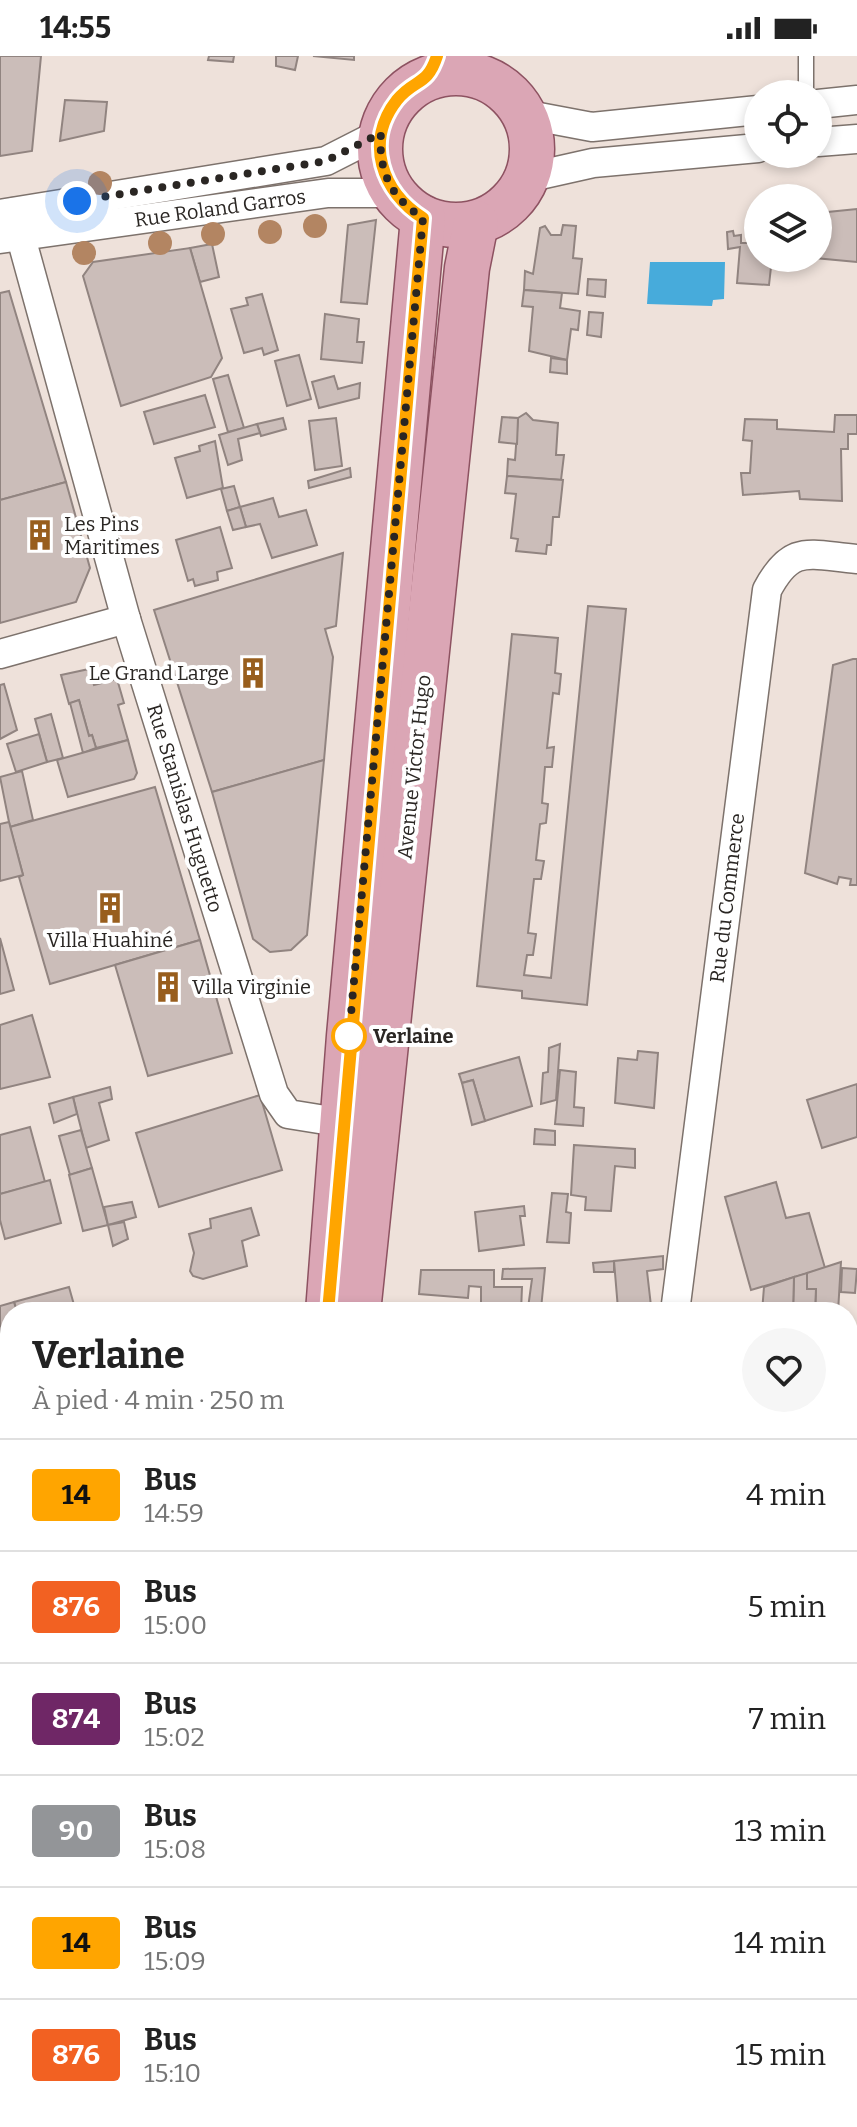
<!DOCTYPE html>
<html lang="fr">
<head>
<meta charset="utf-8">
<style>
  :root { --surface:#fff; --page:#f6f6f6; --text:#222; --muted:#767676; --line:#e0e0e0 }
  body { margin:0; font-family:Bitter,serif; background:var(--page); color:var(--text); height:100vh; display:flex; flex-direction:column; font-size:30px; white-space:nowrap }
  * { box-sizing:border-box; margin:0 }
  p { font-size:26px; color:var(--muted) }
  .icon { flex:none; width:44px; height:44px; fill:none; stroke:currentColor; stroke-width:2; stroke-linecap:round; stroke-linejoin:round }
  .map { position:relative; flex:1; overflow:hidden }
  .side { position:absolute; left:0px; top:1246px; width:858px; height:826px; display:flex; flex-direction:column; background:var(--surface); border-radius:32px 32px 0 0; box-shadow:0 4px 12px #0003 }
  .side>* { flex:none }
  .badge { padding:0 16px; border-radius:6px; font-size:28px; line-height:52px }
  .controls { position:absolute; left:744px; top:24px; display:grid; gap:16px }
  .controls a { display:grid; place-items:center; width:88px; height:88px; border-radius:50%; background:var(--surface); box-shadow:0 4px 12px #0003; font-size:40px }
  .you { position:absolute; width:40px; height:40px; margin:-20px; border:6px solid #fff; border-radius:50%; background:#1a73e8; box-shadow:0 0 0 12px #1a73e833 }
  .map>.badge { position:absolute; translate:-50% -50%; box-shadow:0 0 0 4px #fff }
  .round { display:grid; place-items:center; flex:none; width:84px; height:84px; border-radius:42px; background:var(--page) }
  .summary { display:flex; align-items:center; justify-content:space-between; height:136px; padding:0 32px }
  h1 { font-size:38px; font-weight:700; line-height:60px }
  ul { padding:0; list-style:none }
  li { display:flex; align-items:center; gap:24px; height:112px; padding:0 32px; border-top:2px solid var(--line) }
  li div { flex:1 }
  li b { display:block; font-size:30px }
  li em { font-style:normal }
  li .badge { min-width:88px; font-weight:700; text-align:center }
  .status { display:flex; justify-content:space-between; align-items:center; height:56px; padding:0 40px; background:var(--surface); direction:ltr }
  .status svg { height:22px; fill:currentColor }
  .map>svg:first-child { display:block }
  .water { fill:#47abdb }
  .building { fill:#cbbdb9; stroke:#918480; stroke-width:2 }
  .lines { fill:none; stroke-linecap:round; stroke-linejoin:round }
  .lane-casing { stroke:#7d726c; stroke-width:17 }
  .street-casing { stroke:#7d726c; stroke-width:31 }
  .primary-casing { stroke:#8d5261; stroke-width:47 }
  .lane { stroke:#fff; stroke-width:14 }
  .street { stroke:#fff; stroke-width:28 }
  .primary { stroke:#dba6b5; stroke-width:44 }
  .tree { fill:#b38562 }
  .line-casing { stroke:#fff; stroke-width:18 }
  .line { stroke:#ffa500; stroke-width:12 }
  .walk { stroke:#2a2623; stroke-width:8; stroke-dasharray:0 14.4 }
  .stop-dot { fill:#fff; stroke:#ffa500; stroke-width:4 }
  .labels { text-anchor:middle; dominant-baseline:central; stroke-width:8; stroke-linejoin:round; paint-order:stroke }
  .street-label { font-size:20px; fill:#2a2623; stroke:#fff }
  .poi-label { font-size:20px; fill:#2a2623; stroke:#fff; text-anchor:start }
  .stop-label { font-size:20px; font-weight:bold; fill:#2a2623; stroke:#fff; text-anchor:start }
</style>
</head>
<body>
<div class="status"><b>14:55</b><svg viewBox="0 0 49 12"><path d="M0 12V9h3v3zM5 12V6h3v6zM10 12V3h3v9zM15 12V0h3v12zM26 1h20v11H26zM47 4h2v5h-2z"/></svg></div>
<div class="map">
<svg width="857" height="2071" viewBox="0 0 857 2071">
  <rect width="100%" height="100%" fill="#eee1da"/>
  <polygon class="water" points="650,206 725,206 724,243 713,244 712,250 647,248"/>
  <g class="building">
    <polygon points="0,0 41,0 32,95 0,100"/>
    <polygon points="209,0 234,0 233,6 208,4"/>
    <polygon points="276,0 298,0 295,14 276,10"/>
    <polygon points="313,0 354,0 354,4"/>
    <polygon points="65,44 107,46 104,75 60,85"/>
    <polygon points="857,153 857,206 815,202 818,157"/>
    <polygon points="376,164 367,248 341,246 348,169"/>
    <polygon points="563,169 576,170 573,202 582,203 578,238 524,234 525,215 533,218 540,172 545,170 551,179 561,179"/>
    <polygon points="733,175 734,180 741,179 741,187 758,187 758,202 772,202 769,229 737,227 740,191 728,193 727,176"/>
    <polygon points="212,188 219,221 200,226 190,192"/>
    <polygon points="190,192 222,302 211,321 121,350 83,220 93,206"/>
    <polygon points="588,223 606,224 605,241 587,239"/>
    <polygon points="524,234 562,237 560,252 580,255 578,274 571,273 567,304 529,295 533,251 522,250"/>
    <polygon points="9,235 66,426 0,444 0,237"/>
    <polygon points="262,238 278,294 264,299 262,292 244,297 231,253 248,249 246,242"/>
    <polygon points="589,256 603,257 601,281 587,279"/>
    <polygon points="325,258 359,263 357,286 364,286 362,307 321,303"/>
    <polygon points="299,299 311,343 287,350 275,305"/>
    <polygon points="551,302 567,304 567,318 550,316"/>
    <polygon points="228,319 244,372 228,376 213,323"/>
    <polygon points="334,320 338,333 360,327 359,342 319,352 312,326"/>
    <polygon points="205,339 215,371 154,388 144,356"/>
    <polygon points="526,357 533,364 558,367 556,399 564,399 561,424 507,420 508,403 515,404 518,362"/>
    <polygon points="835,359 857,359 857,378 848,378 848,393 841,393 842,445 800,443 799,435 743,439 741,417 750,417 752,385 743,384 745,363 777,364 777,373 834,376"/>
    <polygon points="502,361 518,362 517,388 499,386"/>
    <polygon points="283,362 286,373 261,380 257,368"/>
    <polygon points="336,362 342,410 315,414 309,365"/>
    <polygon points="257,368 260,377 238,383 242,404 228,409 219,379"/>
    <polygon points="215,385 223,432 187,442 175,402 200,395 199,390"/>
    <polygon points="350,412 351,421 309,432 308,425"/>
    <polygon points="507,420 563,424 559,461 553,461 551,489 547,489 546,498 516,495 518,483 511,482 516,438 505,437"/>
    <polygon points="66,426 90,512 76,546 0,567 0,444"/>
    <polygon points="234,430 240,451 227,455 221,433"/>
    <polygon points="273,442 279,461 306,454 317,489 272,502 260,468 246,471 240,451"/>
    <polygon points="240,451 246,471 233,474 227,455"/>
    <polygon points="220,471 232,512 217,516 218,524 195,530 193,523 188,525 176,484"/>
    <polygon points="343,497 336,570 325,573 333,601 324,704 212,736 154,554"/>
    <polygon points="588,550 626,553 587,949 522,942 522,935 477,930 512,578 558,582 555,617 561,618 559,638 553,637 547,692 554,691 552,711 545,711 542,747 548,748 546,767 540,768 536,804 544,805 541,823 534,823 528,877 536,878 533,899 527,899 524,919 551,922"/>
    <polygon points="853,603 857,603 857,829 850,829 851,823 839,821 837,828 805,817 833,609"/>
    <polygon points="89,613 94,629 117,623 124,647 118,649 128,684 96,692 92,679 89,680 79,644 69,648 61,619"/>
    <polygon points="4,628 17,674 0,683 0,629"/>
    <polygon points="79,644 89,680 92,679 96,692 83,697 70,647"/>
    <polygon points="51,658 63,702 47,706 35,663"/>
    <polygon points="39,678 47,706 16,716 7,688"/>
    <polygon points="128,684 137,717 134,723 68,741 57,704"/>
    <polygon points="324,704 307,879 291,894 270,896 253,883 212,736"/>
    <polygon points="22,715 33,764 10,771 0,721"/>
    <polygon points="155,731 200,884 50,928 19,821 23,819 10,771"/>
    <polygon points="9,766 23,819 0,825 0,768"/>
    <polygon points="0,882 14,934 0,938"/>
    <polygon points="200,884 232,997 148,1020 115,909"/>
    <polygon points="32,959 50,1021 0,1033 0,969"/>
    <polygon points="560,988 556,1044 541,1048 543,1017 548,1016 549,992"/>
    <polygon points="638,995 658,997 654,1052 615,1047 618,1002 637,1004"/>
    <polygon points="519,1001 532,1050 485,1065 473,1024 462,1027 459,1018"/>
    <polygon points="560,1014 576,1016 574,1051 584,1052 583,1070 555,1068"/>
    <polygon points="473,1024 485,1065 472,1069 462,1027"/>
    <polygon points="857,1028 857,1081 822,1092 807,1044"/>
    <polygon points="110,1031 112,1043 99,1047 109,1084 86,1092 73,1041"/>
    <polygon points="260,1039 282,1114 159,1151 136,1077"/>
    <polygon points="73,1041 77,1058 54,1067 49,1048"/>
    <polygon points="30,1071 45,1126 0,1138 0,1079"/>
    <polygon points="535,1073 555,1075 555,1089 534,1088"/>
    <polygon points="81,1074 92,1112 70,1119 59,1080"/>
    <polygon points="574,1089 635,1093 635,1112 615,1110 611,1155 585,1154 586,1141 571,1139"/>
    <polygon points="92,1112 108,1169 83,1175 69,1119"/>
    <polygon points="50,1124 61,1167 5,1183 0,1164 0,1138"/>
    <polygon points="776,1126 786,1162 809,1157 825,1212 751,1234 725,1141"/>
    <polygon points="552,1137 568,1138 566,1156 571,1157 569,1187 547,1186"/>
    <polygon points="132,1146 136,1161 108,1169 104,1151"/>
    <polygon points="524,1150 525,1160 520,1160 524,1189 479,1195 475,1156"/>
    <polygon points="251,1152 259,1179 242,1185 247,1210 203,1223 193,1220 190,1215 194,1197 189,1178 211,1172 210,1163"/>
    <polygon points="124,1166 128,1183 113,1190 108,1169"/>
    <polygon points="663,1200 663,1213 647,1215 651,1250 618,1253 614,1205"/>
    <polygon points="614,1205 614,1216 594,1216 593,1207"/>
    <polygon points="841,1206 838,1256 815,1256 816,1233 807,1233 807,1217"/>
    <polygon points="545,1212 541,1253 528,1252 532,1223 502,1223 503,1213"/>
    <polygon points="842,1212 857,1213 855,1237 841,1236"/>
    <polygon points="421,1214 494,1214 494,1231 522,1231 521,1256 481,1256 481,1231 469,1230 468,1242 419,1238"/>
    <polygon points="807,1217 807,1233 816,1233 815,1255 793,1256 794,1221"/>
    <polygon points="794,1221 793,1256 762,1256 764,1231"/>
    <polygon points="69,1231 76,1256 17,1256 14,1246"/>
    <polygon points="14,1246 17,1256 10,1256 10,1297 5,1298 0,1284 0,1250"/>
    <polygon points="857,1346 857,1356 848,1426 848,1347"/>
    <polygon points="0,1490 10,1518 10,1540 2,1543 4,1549 0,1550"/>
    <polygon points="9,1548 10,1586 0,1589 0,1550"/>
    <polygon points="848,1671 857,1672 855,1714 848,1713"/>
    <polygon points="10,1727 10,1771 0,1774 0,1730"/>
    <polygon points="10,1788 10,1822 8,1827 0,1827 0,1791"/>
    <polygon points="10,1924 10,1966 0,1967 0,1925"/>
    <polygon points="10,1966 10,2027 5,2028 4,1967"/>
    <polygon points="10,2027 10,2059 0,2061 0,2029"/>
    <polygon points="857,2037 857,2071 841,2071 848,2062"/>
    <polygon points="10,2059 36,2062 37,2071 0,2071 0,2061"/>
    <polygon points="133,2062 141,2062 140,2071 132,2071"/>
    <polygon points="141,2062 205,2062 204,2071 140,2071"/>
    <polygon points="205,2062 215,2062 214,2071 204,2071"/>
    <polygon points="371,2062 418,2062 420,2071 370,2071"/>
    <polygon points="418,2062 434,2062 436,2071 420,2071"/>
  </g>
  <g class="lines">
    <defs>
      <g id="lane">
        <polyline points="806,0 806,38"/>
        <polyline points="517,2071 538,2062"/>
      </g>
      <g id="street">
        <polyline points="818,48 857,44"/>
        <polyline points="523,58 592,71 758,54"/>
        <polyline points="818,86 857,83"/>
        <polyline points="526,122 593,107 758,92"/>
        <polyline points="14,156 126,563 274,1038 288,1058 344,1067"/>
        <polyline points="0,158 326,105 381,77"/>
        <polyline points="0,183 328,137 393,137"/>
        <polyline points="0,598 126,563"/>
        <path d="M675 1256 767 534C792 487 809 499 857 503"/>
        <polyline points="848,1327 857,1326"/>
        <polyline points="0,1387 10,1387"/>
        <polyline points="0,1434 10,1440"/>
        <polyline points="848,1744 857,1741"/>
        <polyline points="0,1876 10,1875"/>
        <polyline points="58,2062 59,2071"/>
      </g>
      <g id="primary">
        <circle cx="456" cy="93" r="76"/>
        <polyline points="328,1256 349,980 423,162"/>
        <polyline points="358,1256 467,212 476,167"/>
        <polyline points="244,2071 245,2062"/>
        <polyline points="286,2071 287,2062"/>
      </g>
    </defs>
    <use href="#lane" class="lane-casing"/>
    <use href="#street" class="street-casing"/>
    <use href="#primary" class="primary-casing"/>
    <use href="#lane" class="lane"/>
    <use href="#street" class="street"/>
    <use href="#primary" class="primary"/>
  </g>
  <g class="tree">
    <circle cx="100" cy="127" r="12"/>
    <circle cx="315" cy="170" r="12"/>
    <circle cx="270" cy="176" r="12"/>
    <circle cx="213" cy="178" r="12"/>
    <circle cx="160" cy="187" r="12"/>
    <circle cx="84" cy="197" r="12"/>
  </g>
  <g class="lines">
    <defs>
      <path id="line" d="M328 1256 423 162C382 136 364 86 397 44 415 22 427 31 437 0"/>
    </defs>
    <use href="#line" class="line-casing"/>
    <use href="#line" class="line"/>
    <path class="walk" d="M77 145 326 105 381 77C378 115 391 142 423 162L349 980"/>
  </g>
  <defs>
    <symbol id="building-bare" viewBox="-9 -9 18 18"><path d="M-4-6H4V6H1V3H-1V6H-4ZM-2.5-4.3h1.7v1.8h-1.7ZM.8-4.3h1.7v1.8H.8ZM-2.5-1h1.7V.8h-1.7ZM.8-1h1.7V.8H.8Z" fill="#985e1d" stroke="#fff" stroke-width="2.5" paint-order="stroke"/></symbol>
  </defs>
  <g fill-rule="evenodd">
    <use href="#building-bare" x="18" y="457" width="44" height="44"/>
    <use href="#building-bare" x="231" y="595" width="44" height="44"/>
    <use href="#building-bare" x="88" y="830" width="44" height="44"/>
    <use href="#building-bare" x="146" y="909" width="44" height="44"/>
  </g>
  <circle class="stop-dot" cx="349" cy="980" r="16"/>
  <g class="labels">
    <g class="street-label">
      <text transform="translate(220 152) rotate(-8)">Rue Roland Garros</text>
      <text transform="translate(414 711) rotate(-84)">Avenue Victor Hugo</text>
      <text transform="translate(185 752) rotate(73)">Rue Stanislas Huguetto</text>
      <text transform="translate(727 842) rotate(-83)">Rue du Commerce</text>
    </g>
    <g class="poi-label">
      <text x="64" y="468">Les Pins<tspan x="64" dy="23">Maritimes</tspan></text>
      <text x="229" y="617" text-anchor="end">Le Grand Large</text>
      <text x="110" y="884" text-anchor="middle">Villa Huahiné</text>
      <text x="192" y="931">Villa Virginie</text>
    </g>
    <g class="stop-label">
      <text x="373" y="980">Verlaine</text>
    </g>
  </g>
</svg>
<div class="controls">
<a><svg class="icon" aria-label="locate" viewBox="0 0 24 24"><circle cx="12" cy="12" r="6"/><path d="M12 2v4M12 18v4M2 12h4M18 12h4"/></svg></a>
<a><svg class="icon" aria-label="layers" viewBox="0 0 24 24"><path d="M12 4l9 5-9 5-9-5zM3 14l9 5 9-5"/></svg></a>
</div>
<div class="you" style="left:77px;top:145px"></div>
<section class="side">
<div class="summary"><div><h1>Verlaine</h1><p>À pied · 4 min · 250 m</p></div><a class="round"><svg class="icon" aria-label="heart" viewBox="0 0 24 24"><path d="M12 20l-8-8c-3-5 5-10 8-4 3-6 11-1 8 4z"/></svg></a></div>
<ul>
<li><span class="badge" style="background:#ffa500;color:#111">14</span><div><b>Bus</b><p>14:59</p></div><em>4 min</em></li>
<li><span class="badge" style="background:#f26122;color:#fff">876</span><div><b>Bus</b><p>15:00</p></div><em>5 min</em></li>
<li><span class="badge" style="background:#6f2766;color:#fff">874</span><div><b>Bus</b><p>15:02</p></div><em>7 min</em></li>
<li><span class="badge" style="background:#939598;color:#fff">90</span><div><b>Bus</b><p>15:08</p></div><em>13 min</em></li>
<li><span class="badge" style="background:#ffa500;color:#111">14</span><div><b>Bus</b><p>15:09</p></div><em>14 min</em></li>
<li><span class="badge" style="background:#f26122;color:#fff">876</span><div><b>Bus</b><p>15:10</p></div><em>15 min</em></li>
</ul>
</section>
</div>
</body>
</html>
